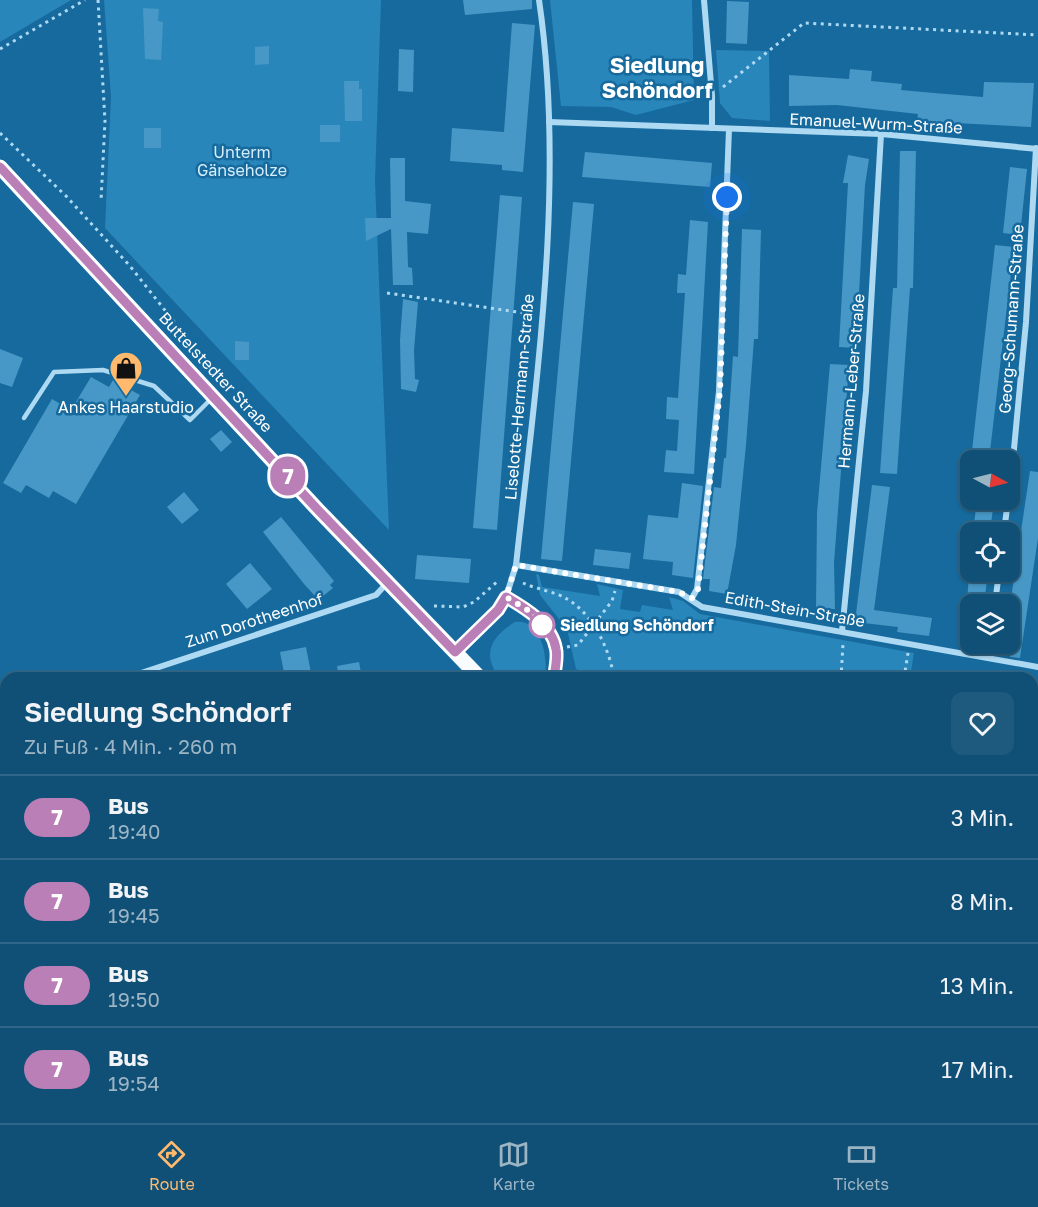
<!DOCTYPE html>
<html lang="de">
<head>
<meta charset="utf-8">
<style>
  :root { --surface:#105076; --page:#1e5a7e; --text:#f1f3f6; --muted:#9cb5c5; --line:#306788; --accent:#ffba6e }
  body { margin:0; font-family:"Golos Text",sans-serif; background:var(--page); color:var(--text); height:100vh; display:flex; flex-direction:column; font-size:22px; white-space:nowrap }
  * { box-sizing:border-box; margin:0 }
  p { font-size:20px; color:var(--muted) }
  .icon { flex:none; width:33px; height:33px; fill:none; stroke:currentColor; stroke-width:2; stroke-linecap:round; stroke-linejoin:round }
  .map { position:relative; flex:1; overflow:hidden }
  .panel { position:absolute; left:0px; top:672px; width:1038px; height:452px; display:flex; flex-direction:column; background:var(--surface); border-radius:18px 18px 0 0; box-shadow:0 2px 4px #0004,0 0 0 2px var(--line) }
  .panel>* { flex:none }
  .badge { padding:0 12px; border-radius:20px; font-size:21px; line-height:39px }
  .needle { width:39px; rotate:97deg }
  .fabs { position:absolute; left:960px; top:450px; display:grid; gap:12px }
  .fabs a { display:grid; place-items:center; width:60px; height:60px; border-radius:12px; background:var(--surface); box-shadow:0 2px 4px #0004,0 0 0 2px var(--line); font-size:30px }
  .you { position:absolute; width:30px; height:30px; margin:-15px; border:4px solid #fff; border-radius:50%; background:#1a73e8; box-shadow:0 0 0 9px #1a73e833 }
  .map>.badge { position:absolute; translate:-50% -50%; box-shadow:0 0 0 3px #fff }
  .round { display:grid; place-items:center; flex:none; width:63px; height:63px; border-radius:12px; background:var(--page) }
  .overview { display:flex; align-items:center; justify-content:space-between; height:102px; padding:0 24px }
  h1 { font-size:28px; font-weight:600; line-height:45px }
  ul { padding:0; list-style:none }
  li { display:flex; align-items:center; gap:18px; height:84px; padding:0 24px; border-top:2px solid var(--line) }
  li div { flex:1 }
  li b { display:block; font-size:22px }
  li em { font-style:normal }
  li .badge { min-width:66px; font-weight:700; text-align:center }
  .tab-bar { display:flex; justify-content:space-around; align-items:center; height:84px; border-top:2px solid var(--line); background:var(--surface); font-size:16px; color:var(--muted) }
  .tab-bar a { display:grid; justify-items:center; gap:3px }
  .tab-bar .current { color:var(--accent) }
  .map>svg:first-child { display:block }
  .green { fill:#2986ba }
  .building { fill:#4798c6 }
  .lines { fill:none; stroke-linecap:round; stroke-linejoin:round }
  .path { stroke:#add9f3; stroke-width:3; stroke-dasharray:3 4.5; stroke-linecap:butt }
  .lane { stroke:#add9f3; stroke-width:4.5 }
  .street { stroke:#add9f3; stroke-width:6 }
  .secondary { stroke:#dcf0fc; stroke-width:12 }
  .primary { stroke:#f8fcff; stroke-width:15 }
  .line-casing { stroke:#fff; stroke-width:14 }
  .line { stroke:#b97fb6; stroke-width:9 }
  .walk { stroke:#fff; stroke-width:6; stroke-dasharray:0 10.8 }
  .stop-dot { fill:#fff; stroke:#b97fb6; stroke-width:3 }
  .labels { text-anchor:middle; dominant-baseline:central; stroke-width:5; stroke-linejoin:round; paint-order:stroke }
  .street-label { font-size:16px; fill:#fff; stroke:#166a9d }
  .park-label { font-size:16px; fill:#d5eefd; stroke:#166a9d }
  .poi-label { font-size:16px; fill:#fff; stroke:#166a9d }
  .stop-label { font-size:16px; font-weight:bold; fill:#fff; stroke:#166a9d; text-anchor:start }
  .district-label { font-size:22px; font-weight:bold; fill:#fff; stroke:#166a9d }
</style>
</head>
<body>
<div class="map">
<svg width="1038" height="1123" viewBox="0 0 1038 1123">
  <rect width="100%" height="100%" fill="#166a9d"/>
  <g class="green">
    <polygon points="0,0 71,0 0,42"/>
    <polygon points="104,0 381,0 375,181 389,530 105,228 111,97"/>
    <polygon points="550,0 692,0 694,100 636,115 611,107 561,106"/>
    <polygon points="716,50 769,51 770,121 732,118 720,103"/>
    <polygon points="536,574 539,575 542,587 600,596 597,584 623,590 620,609 640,612 642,605 673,610 669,597 683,601 700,614 914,653 910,678 600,678 576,669 567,629 540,595"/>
    <path d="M515 622C542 618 548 659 545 678H500C481 654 491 637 515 622Z"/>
    <polygon points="240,1118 435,1118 436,1123 241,1123"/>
  </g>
  <g class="building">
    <polygon points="463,0 532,0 532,9 465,15"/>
    <polygon points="727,1 749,2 747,44 726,43"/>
    <polygon points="143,8 159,9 158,21 163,22 161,60 145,59"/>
    <polygon points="512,23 535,25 523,172 502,170 502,165 450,161 452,128 504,132"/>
    <polygon points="269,46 269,64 255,65 255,47"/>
    <polygon points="399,49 414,50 413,92 398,91"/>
    <polygon points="850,69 872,71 871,81 902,84 901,90 934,93 983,97 984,82 1034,83 1031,127 917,121 918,114 837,105 789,106 789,75 849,79"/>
    <polygon points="344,81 359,81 359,89 362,89 362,121 345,121"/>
    <rect x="320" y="125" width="20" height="17"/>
    <rect x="144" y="128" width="17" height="20"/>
    <polygon points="900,151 916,151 913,288 910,288 897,474 880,473 893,288 897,288"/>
    <polygon points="585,152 712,163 710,187 582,177"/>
    <polygon points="848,155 869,159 865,185 856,348 839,347 848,183 843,183"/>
    <polygon points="390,158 405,158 405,201 431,204 428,234 407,232 408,267 412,268 413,285 393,285 391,229 366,241 365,218 391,218"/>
    <polygon points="1010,167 1027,169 1020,235 1003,233"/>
    <polygon points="500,195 522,197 497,530 473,528"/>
    <polygon points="573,202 594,204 562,561 541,559"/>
    <polygon points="690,220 708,222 694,474 664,472 666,450 677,451 679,420 666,419 667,397 678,398 685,293 677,293 678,274 686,275"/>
    <polygon points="742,229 761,230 758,339 754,339 746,445 736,545 727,594 709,591 710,579 703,579 714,487 721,488 724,458 726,458 733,356 738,357"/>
    <polygon points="995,245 1014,247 989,460 971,460"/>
    <polygon points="403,299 418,302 414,350 415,379 419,380 416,392 401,389 400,340"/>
    <polygon points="235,341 249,342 249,360 235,360"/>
    <polygon points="0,349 23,358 12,387 0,383"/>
    <polygon points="830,364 849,365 834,563 835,609 816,609 817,513"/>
    <polygon points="91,377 109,387 113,380 140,395 76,504 53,491 49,498 26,485 21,493 3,483 52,399 71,410"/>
    <polygon points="221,430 232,442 221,452 210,439"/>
    <polygon points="1030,471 1038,472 1038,538 1020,658 1010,657 1010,605"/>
    <polygon points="682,483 703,486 693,578 672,575 673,562 643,559 648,515 678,518"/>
    <polygon points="872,485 890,487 874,610 932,618 929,636 897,632 898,627 855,622"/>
    <polygon points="184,492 199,510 182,524 167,507"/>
    <polygon points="977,500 994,500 990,532 973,532"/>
    <polygon points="281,517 334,581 330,585 333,588 322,597 319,593 315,596 304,584 263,532"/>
    <polygon points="595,549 631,553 629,569 593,565"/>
    <polygon points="417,555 471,559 469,583 415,579"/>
    <polygon points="250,563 272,589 247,609 226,584"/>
    <polygon points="969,572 988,572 984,604 967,604"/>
    <polygon points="306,647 312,678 285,678 280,652"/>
    <polygon points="359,662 362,678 339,678 337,666"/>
  </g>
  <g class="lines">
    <g class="path">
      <polyline points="98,0 105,121 101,201"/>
      <polyline points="0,49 85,0"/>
      <polyline points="723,87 804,23 1038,35"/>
      <polyline points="0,133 66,196 130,266 212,370"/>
      <polyline points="387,293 531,314"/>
      <path d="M523 583C536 589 556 592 567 599 593 614 610 650 614 678"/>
      <polyline points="434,606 463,607 474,602 498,581"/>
      <polyline points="567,647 578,645 612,601 615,591"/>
      <polyline points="841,678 843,644"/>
      <polyline points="904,678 908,653"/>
      <polyline points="1032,866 1038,867"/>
    </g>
    <g class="lane">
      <polyline points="24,418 54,372 103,370 154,386 190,420 211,399"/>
      <path d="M506 597C525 608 552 624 556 649 558 657 555 669 554 678"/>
      <polyline points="921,1118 1008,1123"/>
    </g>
    <g class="street">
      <polyline points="704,0 712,96 712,128"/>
      <polyline points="549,122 881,134 1038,149"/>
      <polyline points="1010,491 1026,322 1036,148"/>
      <polyline points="1004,532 1008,500"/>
      <polyline points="516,565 679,592 702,607 1038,667"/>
      <polyline points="692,598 697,589 719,391 729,129"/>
      <polyline points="995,604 999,572"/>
      <polyline points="842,631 866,391 881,134"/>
      <path d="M456 651 498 610 506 597 516 565C536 382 566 182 539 0"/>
      <polyline points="987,656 989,644"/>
      <polyline points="126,678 376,595 387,583"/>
      <polyline points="0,718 6,716"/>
      <polyline points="521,1118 522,1123"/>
      <polyline points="697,1123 697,1118"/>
    </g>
    <polyline class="secondary" points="841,1123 841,1118"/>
    <g class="primary">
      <polyline points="0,167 319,511 480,678"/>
      <polyline points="1032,848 1038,849"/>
    </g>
  </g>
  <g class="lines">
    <defs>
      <path id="line" d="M0 167 319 511 455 652 498 610 506 597C525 608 552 624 556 649 558 657 555 669 554 678"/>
    </defs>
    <use href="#line" class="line-casing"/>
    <use href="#line" class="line"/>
    <polyline class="walk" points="542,625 531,612 506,597 516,565 679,592 692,598 698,589 720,391 727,197"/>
  </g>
  <defs>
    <symbol id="shop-pin" viewBox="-11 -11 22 30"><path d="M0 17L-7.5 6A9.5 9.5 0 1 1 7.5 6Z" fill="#ffba6e" stroke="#166a9d"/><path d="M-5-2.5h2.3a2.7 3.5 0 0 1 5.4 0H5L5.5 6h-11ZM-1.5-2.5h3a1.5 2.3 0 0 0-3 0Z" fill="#111"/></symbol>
  </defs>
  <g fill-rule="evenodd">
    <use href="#shop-pin" x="107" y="349" width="38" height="52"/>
  </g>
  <circle class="stop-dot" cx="542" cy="625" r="12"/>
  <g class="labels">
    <g class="street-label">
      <text transform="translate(876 123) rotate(3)">Emanuel-Wurm-Straße</text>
      <text transform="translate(1011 319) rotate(-86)">Georg-Schumann-Straße</text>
      <text transform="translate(216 372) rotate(47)">Buttelstedter Straße</text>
      <text transform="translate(851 381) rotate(-85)">Hermann-Leber-Straße</text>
      <text transform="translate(519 397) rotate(-85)">Liselotte-Herrmann-Straße</text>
      <text transform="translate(795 609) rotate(10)">Edith-Stein-Straße</text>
      <text transform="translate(254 620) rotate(-18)">Zum Dorotheenhof</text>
    </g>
    <g class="park-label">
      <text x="242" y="152">Unterm<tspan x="242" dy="18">Gänseholze</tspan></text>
    </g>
    <g class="poi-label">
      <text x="126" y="407">Ankes Haarstudio</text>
    </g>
    <g class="stop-label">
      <text x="560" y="625">Siedlung Schöndorf</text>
    </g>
    <g class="district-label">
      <text x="657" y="64">Siedlung<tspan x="657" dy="25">Schöndorf</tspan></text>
    </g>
  </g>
</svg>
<div class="fabs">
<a><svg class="needle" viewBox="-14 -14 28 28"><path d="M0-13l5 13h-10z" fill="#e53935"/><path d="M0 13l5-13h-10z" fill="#9cb5c5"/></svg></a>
<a><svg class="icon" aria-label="locate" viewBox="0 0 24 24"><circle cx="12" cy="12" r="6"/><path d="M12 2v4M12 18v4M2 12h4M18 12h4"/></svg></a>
<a><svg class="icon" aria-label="layers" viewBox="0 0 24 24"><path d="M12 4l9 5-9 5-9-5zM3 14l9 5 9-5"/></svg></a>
</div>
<div class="you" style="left:727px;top:197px"></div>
<b class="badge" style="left:288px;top:476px;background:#b97fb6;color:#fff">7</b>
<section class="panel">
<div class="overview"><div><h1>Siedlung Schöndorf</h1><p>Zu Fuß · 4 Min. · 260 m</p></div><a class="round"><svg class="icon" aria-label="heart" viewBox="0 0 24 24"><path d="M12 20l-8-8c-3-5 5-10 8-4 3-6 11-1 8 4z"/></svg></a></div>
<ul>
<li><span class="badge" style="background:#b97fb6;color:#fff">7</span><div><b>Bus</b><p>19:40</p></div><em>3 Min.</em></li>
<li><span class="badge" style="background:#b97fb6;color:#fff">7</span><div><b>Bus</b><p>19:45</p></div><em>8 Min.</em></li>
<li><span class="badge" style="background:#b97fb6;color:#fff">7</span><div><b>Bus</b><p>19:50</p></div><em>13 Min.</em></li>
<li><span class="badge" style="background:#b97fb6;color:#fff">7</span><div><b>Bus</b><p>19:54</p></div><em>17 Min.</em></li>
</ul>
</section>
</div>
<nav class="tab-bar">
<a class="current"><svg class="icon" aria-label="directions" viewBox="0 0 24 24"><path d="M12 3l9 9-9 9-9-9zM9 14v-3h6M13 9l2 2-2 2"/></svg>Route</a>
<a><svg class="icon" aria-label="map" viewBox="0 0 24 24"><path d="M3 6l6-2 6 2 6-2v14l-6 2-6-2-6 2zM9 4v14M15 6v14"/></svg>Karte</a>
<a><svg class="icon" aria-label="tickets" viewBox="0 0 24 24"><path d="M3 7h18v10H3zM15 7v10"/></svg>Tickets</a>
</nav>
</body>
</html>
